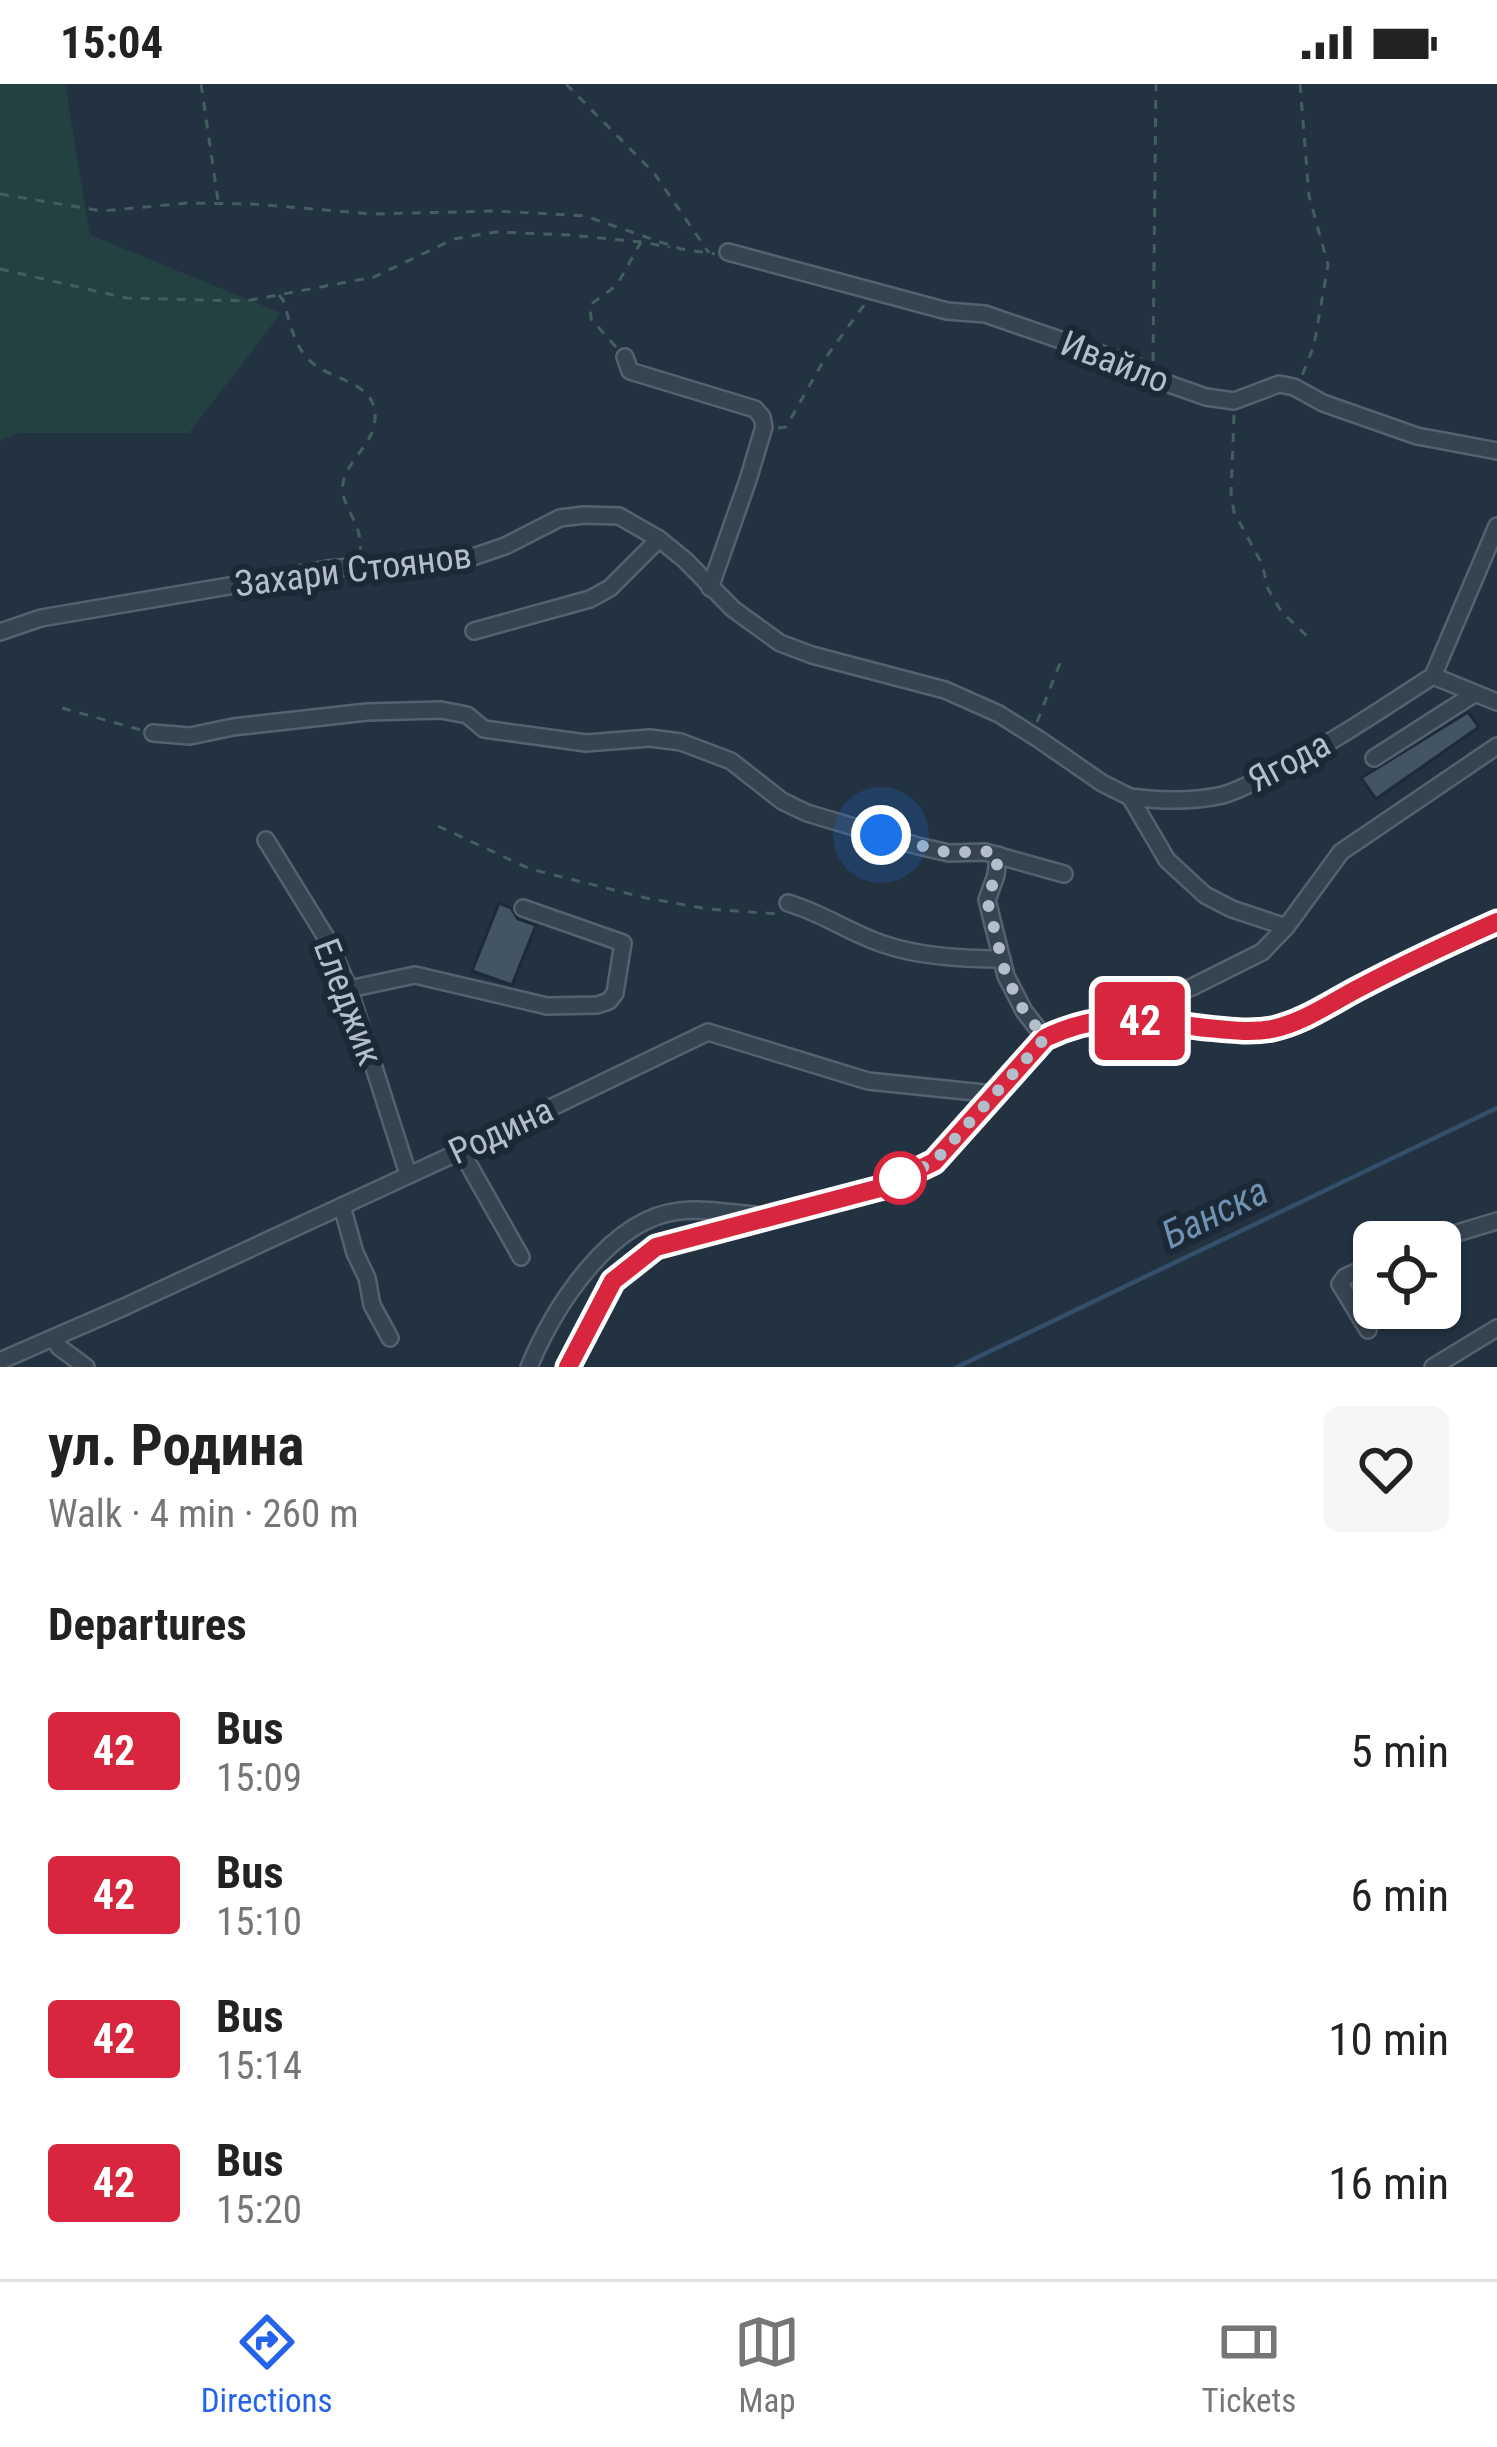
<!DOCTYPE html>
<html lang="en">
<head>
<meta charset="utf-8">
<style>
  :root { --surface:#fff; --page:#f6f6f6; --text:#222; --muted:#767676; --line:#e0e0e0; --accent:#2563eb }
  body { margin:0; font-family:"Roboto Condensed",sans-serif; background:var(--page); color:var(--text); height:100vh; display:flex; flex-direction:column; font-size:45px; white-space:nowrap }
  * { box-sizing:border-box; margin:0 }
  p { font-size:39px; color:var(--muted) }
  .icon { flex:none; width:66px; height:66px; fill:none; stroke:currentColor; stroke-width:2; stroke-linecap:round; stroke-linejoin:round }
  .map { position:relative; height:1283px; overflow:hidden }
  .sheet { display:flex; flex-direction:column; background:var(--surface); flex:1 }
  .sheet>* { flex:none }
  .badge { padding:0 24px; border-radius:9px; font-size:42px; line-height:78px }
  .fabs { position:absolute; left:1353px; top:1137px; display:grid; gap:24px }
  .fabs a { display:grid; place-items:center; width:108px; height:108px; border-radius:18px; background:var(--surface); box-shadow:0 3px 9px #0004; font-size:60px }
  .you { position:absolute; width:60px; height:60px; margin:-30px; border:9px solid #fff; border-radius:50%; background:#1a73e8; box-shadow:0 0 0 18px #1a73e833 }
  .map>.badge { position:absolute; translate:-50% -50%; box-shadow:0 0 0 6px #fff }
  h2 { padding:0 48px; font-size:45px; line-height:108px }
  .round { display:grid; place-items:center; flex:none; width:126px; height:126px; border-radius:18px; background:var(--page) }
  .overview { display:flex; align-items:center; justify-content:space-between; height:204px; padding:0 48px }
  h1 { font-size:57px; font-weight:700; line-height:90px }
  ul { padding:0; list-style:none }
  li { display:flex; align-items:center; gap:36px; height:144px; padding:0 48px }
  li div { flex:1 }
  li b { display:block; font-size:45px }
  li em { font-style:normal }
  li .badge { min-width:132px; font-weight:700; text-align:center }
  .status { display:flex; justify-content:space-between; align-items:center; height:84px; padding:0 60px; background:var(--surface); direction:ltr }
  .status svg { height:33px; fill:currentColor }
  .tab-bar { display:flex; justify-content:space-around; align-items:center; height:168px; border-top:3px solid var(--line); background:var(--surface); font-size:33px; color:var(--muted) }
  .tab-bar a { display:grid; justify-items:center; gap:6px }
  .tab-bar .current { color:var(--accent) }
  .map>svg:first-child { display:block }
  .green { fill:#244142 }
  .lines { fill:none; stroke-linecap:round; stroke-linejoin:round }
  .stream { stroke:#344f6a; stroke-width:4.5 }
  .building { fill:#435465; stroke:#1d2a38; stroke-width:3 }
  .minor-casing { stroke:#54616e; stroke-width:20 }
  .path { stroke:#425e5e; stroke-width:3; stroke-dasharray:9 9; stroke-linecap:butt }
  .minor { stroke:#364350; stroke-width:15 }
  .line-casing { stroke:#fff; stroke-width:27 }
  .line { stroke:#d7263d; stroke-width:18 }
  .walk { stroke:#b3becb; stroke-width:12; stroke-dasharray:0 21.6 }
  .stop-dot { fill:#fff; stroke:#d7263d; stroke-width:6 }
  .labels { text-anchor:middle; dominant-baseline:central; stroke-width:12; stroke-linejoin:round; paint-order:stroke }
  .street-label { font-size:36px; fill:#b3becb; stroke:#1b2836 }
  .water-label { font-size:39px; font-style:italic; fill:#7092b2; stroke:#1b2836 }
</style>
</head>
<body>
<div class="status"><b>15:04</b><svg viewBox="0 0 49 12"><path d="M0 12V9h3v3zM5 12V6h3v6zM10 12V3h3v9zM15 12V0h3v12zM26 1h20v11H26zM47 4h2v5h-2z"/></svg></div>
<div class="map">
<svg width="1497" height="1283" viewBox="0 0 1497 1283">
  <rect width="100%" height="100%" fill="#223241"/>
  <polygon class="green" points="0,0 65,0 90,151 281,229 189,349 19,349 0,357"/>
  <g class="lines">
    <polyline class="stream" points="957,1283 1497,1024"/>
  </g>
  <g class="building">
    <polygon points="1468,628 1479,643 1376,715 1361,694"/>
    <polygon points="499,819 511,824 518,835 536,841 512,901 472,887"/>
  </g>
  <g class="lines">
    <defs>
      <g id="minor">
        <polyline points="728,168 947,227 985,230 1136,282 1169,300 1206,313 1234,317 1279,300 1294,303 1323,319 1417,352 1497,367"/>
        <polyline points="625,273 630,287 755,325 762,333 764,343 748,396 710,504"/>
        <polyline points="474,547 590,515 610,504 659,455"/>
        <polyline points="0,548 41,534 328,485 349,483 387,483 464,476 505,462 560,434 584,431 619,432 659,455 685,476 733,525 780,559 812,571 945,606 999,630 1040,656 1102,699 1130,713 1167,776 1205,811 1232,825 1286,843"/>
        <polyline points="1433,592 1497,442"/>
        <polyline points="1433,592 1497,618"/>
        <polyline points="153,649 190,652 233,643 367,628 441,626 467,631 484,645 586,659 650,654 681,658 731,677 782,717 807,729 918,762 949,769 985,768 1064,790"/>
        <polyline points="1374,674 1474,610"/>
        <path d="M1130 713C1161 717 1192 718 1223 711 1241 706 1257 696 1274 688 1330 661 1381 625 1433 592"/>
        <polyline points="266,756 327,855 349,905 408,1090"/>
        <polyline points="998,771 996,791 987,816 1006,892 1024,927 1045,954"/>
        <path d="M788 819C823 829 851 850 886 861 922 873 964 875 1002 875"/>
        <polyline points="349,905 415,891 547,922 597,921 609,917 615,909 623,859 523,824"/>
        <polyline points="1121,931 1192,903 1262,868 1286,843 1341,768 1497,662"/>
        <polyline points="461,1067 521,1173"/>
        <polyline points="342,1122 355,1169 367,1194 372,1221 390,1254"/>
        <polyline points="1427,1158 1497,1137"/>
        <polyline points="1368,1246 1340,1200 1345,1193 1374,1180"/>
        <polyline points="55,1254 59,1263 86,1283"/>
        <polyline points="0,1277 124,1223 461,1067 708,948 868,997 994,1010"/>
        <path d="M529 1283C554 1223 610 1134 680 1127 705 1124 731 1129 756 1131"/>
        <path d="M568 1283 613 1197 656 1163 879 1104 934 1079 1045 954C1103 925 1145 937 1207 944 1228 946 1251 949 1272 945 1305 938 1333 917 1363 901 1407 879 1452 858 1497 838"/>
        <polyline points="1433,1283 1497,1244"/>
      </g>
    </defs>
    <use href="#minor" class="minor-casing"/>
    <g class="path">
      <polyline points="201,0 218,117"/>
      <polyline points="566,0 654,89 709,169"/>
      <polyline points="1300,0 1309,112 1328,181 1314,261 1302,292"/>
      <polyline points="0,110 102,127 188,119 252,120 373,130 495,127 585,132 681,165 715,170"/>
      <polyline points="0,185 126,214 246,217 374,193 454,155 496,148 570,151 641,158"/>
      <path d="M279 211 283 216C291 240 294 266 315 281 338 298 383 300 374 342 369 363 347 378 343 399 339 422 364 439 360 468"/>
      <polyline points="616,263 591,235 590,221 617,201 641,158 670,163"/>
      <polyline points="1153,277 1156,0"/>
      <polyline points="1234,331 1231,411 1234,428 1262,480 1268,505 1281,527 1309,554"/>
      <polyline points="778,344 786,343 824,276 867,217"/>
      <polyline points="62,624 141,646"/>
      <polyline points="1037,638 1060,579"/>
      <polyline points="438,742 530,785 646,814 708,825 780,830"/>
    </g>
    <use href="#minor" class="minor"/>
  </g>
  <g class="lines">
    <defs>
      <path id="line" d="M568 1283 613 1197 656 1163 880 1104 934 1078 1045 954C1105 925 1144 937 1207 944 1228 946 1251 949 1272 945 1305 938 1333 917 1363 902 1407 879 1452 858 1497 838"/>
    </defs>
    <use href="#line" class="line-casing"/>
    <use href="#line" class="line"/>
    <polyline class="walk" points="881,751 949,769 985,767 998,771 996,790 987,816 1006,892 1024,927 1045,954 934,1078 900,1094"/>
  </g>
  <circle class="stop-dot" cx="900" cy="1094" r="24"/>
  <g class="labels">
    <g class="street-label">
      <text transform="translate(1115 278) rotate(21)">Ивайло</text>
      <text transform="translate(353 486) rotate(-7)">Захари Стоянов</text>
      <text transform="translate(1289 678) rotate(-28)">Ягода</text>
      <text transform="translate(348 918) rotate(69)">Еледжик</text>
      <text transform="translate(501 1047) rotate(-25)">Родина</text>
    </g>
    <g class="water-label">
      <text transform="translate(1215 1129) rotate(-26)">Банска</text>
    </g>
  </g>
</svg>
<div class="fabs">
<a><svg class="icon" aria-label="locate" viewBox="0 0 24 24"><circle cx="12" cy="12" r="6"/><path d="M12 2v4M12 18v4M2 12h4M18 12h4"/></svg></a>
</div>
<div class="you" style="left:881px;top:751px"></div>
<b class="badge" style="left:1140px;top:937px;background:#d7263d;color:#fff">42</b>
</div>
<section class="sheet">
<div class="overview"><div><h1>ул. Родина</h1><p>Walk · 4 min · 260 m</p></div><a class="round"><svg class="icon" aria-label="heart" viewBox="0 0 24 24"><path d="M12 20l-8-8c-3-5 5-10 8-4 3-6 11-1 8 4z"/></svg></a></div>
<h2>Departures</h2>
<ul>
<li><span class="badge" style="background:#d7263d;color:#fff">42</span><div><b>Bus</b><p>15:09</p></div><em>5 min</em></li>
<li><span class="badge" style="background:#d7263d;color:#fff">42</span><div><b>Bus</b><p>15:10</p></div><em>6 min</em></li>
<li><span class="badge" style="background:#d7263d;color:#fff">42</span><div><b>Bus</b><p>15:14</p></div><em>10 min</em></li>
<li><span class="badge" style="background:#d7263d;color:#fff">42</span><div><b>Bus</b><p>15:20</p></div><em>16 min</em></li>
</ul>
</section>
<nav class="tab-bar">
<a class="current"><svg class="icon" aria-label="directions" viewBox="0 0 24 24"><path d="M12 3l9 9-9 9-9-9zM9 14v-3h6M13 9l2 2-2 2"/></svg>Directions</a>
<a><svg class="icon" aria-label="map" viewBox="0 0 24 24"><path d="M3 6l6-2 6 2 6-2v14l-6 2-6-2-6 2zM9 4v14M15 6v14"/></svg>Map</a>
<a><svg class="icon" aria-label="tickets" viewBox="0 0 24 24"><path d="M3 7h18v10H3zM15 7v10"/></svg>Tickets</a>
</nav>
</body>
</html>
